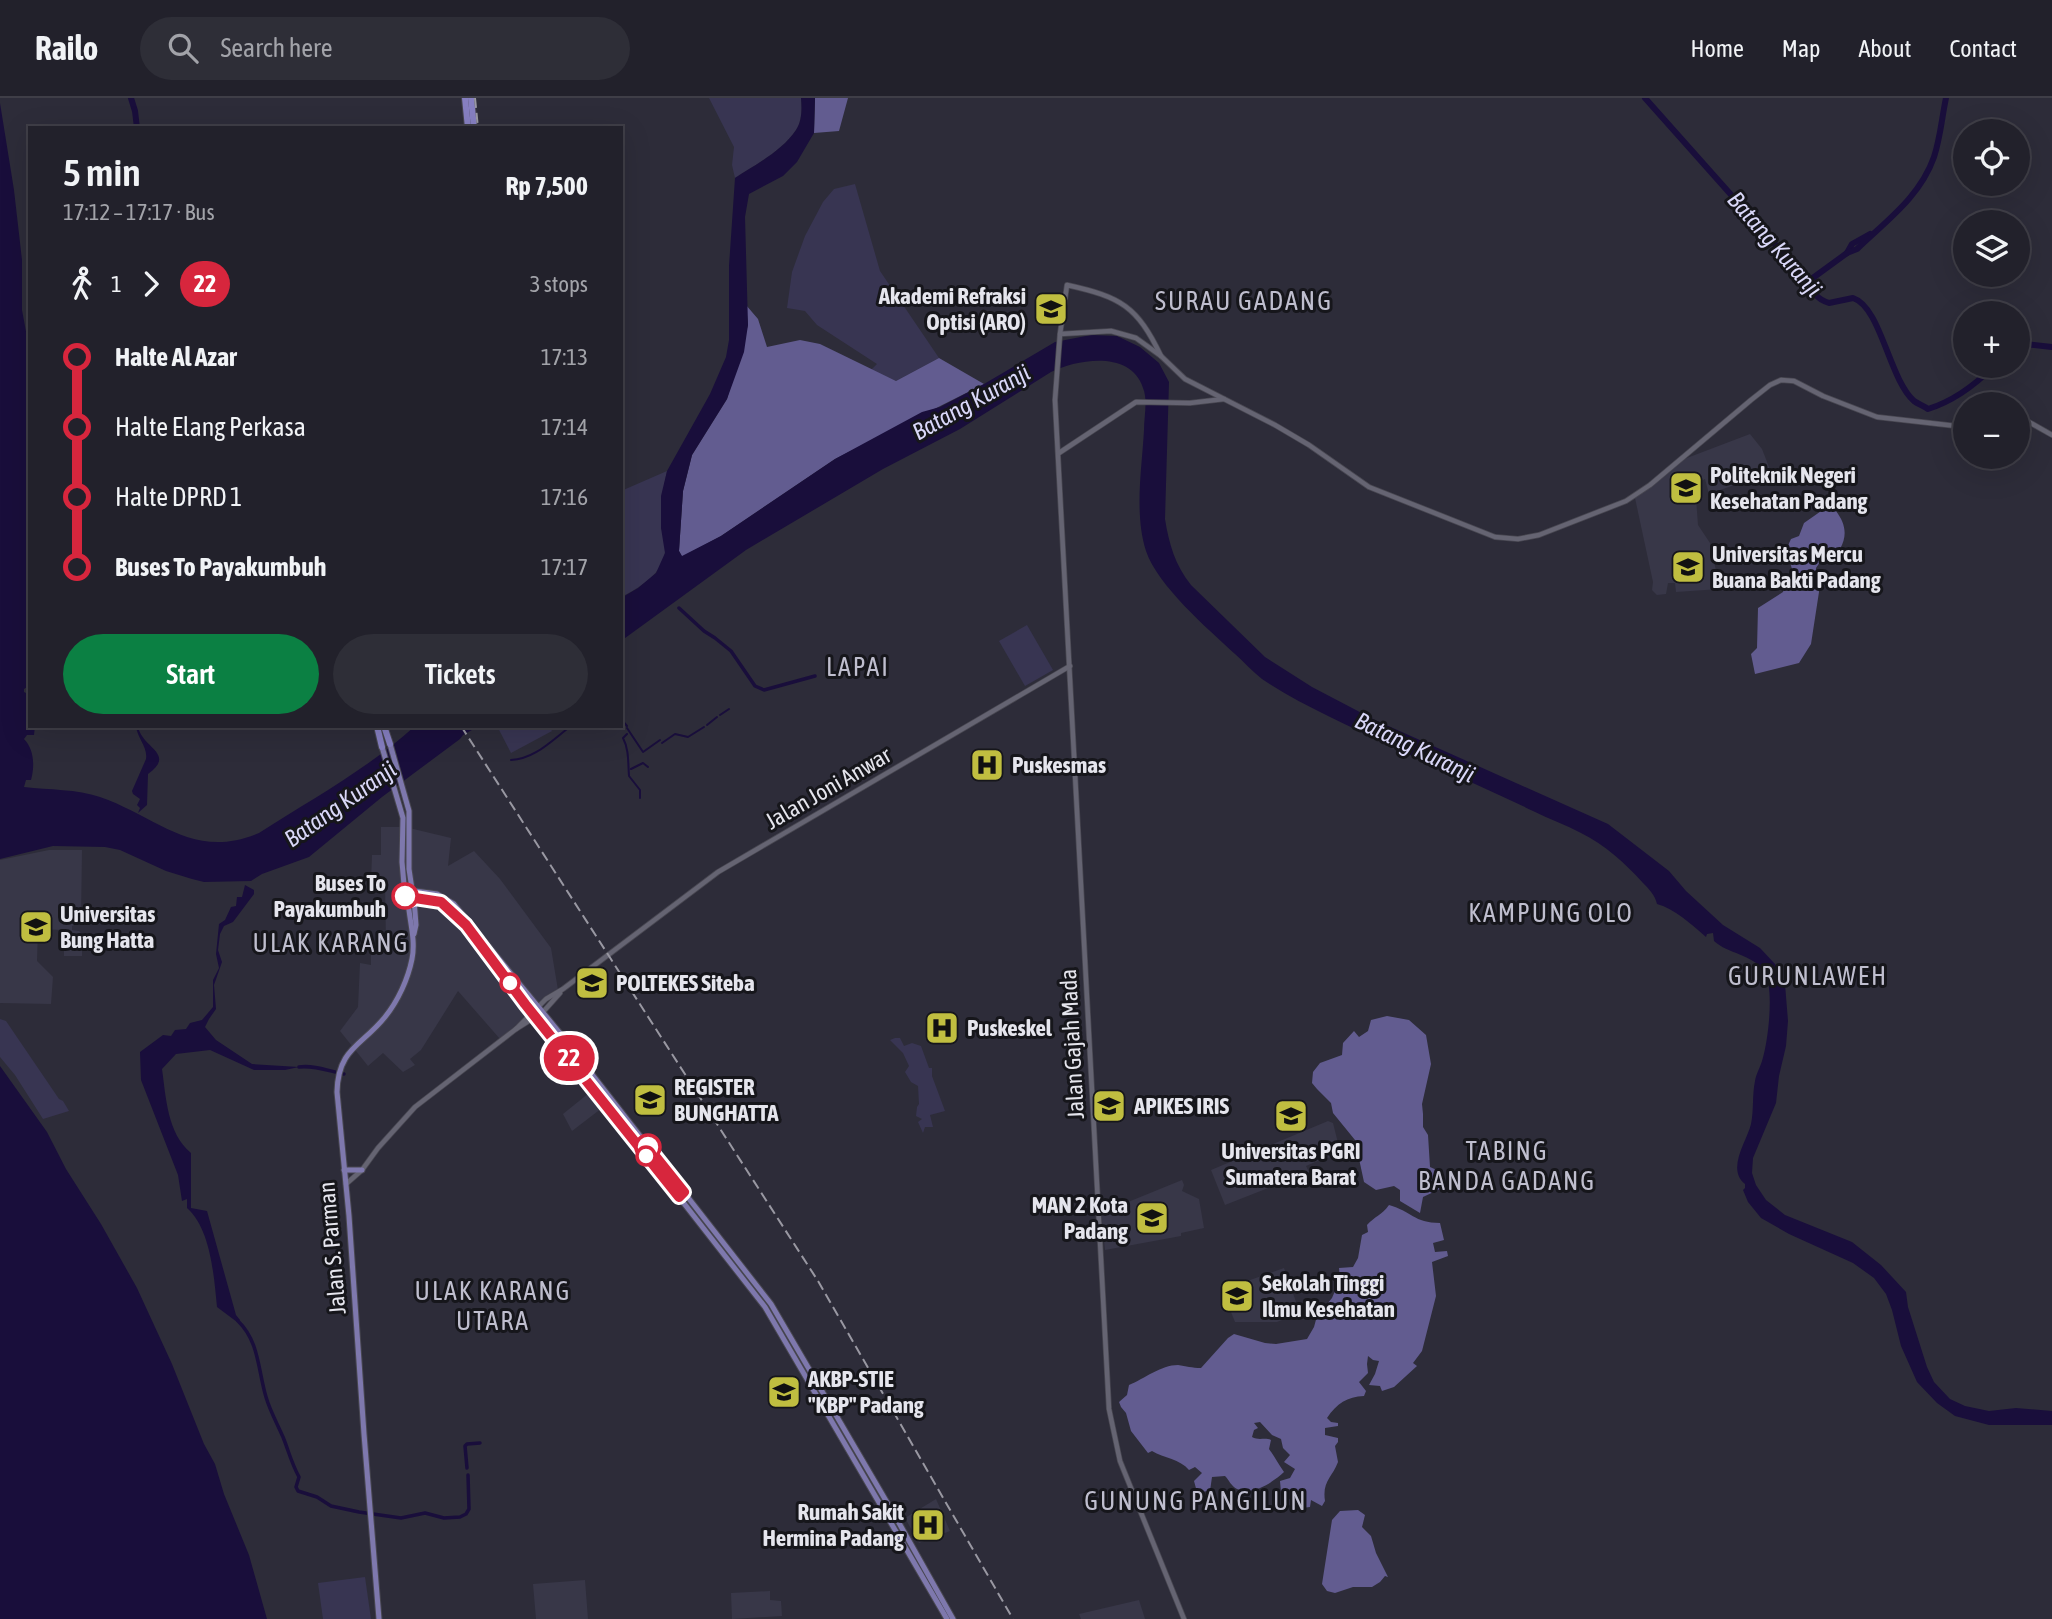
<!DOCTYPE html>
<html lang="en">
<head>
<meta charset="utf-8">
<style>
  :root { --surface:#22212b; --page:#2e2e37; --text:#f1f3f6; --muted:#a2a3a9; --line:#3f3e47; --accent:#0b8043 }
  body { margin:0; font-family:"Asap Condensed",sans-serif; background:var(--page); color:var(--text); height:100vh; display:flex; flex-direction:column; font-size:26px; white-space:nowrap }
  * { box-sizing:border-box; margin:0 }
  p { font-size:23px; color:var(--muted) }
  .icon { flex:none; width:38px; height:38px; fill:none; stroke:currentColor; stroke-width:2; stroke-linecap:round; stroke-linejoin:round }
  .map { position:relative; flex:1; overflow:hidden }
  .sheet { position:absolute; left:28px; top:28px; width:595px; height:602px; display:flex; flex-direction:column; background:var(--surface); border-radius:0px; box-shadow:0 7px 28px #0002,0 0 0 2px var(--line) }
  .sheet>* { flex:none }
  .badge { padding:0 14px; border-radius:23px; font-size:24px; line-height:46px }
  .fabs { position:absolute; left:1953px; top:21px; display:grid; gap:14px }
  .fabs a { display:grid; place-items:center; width:77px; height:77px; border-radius:50%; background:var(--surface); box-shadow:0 7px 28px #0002,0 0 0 2px var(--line); font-size:35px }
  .map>.badge { position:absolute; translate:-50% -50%; box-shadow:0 0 0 4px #fff }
  .legs { display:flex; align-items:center; gap:10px; height:77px; padding:0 35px; font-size:23px }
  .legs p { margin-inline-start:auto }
  .headline { display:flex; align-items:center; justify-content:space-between; height:119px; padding:0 35px }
  h1 { font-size:38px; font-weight:600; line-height:52px }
  .button { display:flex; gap:14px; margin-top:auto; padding:14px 35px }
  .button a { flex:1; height:80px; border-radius:42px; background:var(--accent); color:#fff; font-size:28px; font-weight:600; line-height:80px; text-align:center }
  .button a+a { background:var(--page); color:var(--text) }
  ul { padding:0 35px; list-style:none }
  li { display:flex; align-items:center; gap:24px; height:70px; font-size:26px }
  li i { display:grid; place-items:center; width:10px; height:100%; margin:0 9px; background:currentColor }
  li i::after { content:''; width:18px; height:18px; margin:-9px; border:5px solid; border-radius:50%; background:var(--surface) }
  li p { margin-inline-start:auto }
  li:first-child i { background:linear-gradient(#0000 50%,currentColor 0) }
  li:last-child i { background:linear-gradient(currentColor 50%,#0000 0) }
  header { display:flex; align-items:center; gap:42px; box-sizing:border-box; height:98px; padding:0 35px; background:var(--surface); border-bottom:2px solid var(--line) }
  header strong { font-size:33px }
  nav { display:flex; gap:38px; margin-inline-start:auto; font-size:24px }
  .search { width:490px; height:63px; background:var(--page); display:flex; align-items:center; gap:18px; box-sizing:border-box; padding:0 24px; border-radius:38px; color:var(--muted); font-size:26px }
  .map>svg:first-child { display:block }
  .built { fill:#383748 }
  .green { fill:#383552 }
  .forest { fill:#625c90 }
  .water { fill:#190e3b }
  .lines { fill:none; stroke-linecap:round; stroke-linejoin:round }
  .stream { stroke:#190e3b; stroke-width:2 }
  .canal { stroke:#190e3b; stroke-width:3.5 }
  .river { stroke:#190e3b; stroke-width:6 }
  .secondary-casing { stroke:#484751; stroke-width:6 }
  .primary-casing { stroke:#484751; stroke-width:7 }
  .trunk-casing { stroke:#484751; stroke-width:8 }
  .secondary { stroke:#656472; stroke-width:4.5 }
  .primary { stroke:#7e78ad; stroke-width:5 }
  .trunk { stroke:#867fc1; stroke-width:6 }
  .rail { stroke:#9998a2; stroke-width:2; stroke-dasharray:10 5; stroke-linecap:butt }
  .line-1-casing { stroke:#fff; stroke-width:16 }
  .line-1 { stroke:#d7263d; stroke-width:10 }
  .stop-1-dot { fill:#fff; stroke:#d7263d; stroke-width:3.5 }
  .labels { text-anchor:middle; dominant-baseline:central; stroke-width:6; stroke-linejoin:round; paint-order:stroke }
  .poi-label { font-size:23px; font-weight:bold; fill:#e5e5ed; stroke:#16161b; text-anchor:start }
  .street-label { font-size:23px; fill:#e5e5ed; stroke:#16161b }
  .stop-label { font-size:23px; font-weight:bold; fill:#e5e5ed; stroke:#16161b; text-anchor:end }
  .water-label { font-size:24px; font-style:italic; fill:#d9d7f8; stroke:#16161b }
  .quarter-label { font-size:26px; letter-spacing:2px; fill:#bfbece; stroke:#16161b }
</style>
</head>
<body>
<header>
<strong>Railo</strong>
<div class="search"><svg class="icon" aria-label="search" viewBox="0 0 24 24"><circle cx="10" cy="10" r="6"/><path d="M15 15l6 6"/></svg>Search here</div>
<nav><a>Home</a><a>Map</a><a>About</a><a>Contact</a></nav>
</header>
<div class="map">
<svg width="2052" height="1521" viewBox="0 0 2052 1521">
  <rect width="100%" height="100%" fill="#2d2c39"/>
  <g class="built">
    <polygon points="1750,336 1762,351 1771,374 1709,396 1705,381 1695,386 1698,427 1710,445 1720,491 1676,494 1675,485 1668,485 1666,496 1657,497 1652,492 1653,484 1635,400 1679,363"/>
    <polygon points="381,729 405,729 451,740 448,768 474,753 500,781 551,850 558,892 500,941 458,893 421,952 410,961 415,967 403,974 383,955 368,968 340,933 358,909 360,865 371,867 371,846 386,847 385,783 371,783 372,757 381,757"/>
    <polygon points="49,752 82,752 81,821 80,825 72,828 72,832 79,833 82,836 82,858 64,858 64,832 38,831 37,863 53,879 51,906 0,905 0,762"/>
    <polygon points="589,995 602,1010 572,1033 563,1016"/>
    <polygon points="1328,1023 1333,1025 1341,1057 1322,1061 1306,1068 1309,1074 1225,1107 1211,1072"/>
    <polygon points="1182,1082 1184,1087 1182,1093 1199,1101 1204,1130 1181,1135 1181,1138 1105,1152 1101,1115"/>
    <polygon points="1284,1170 1300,1215 1277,1224 1235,1224 1222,1192"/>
    <polygon points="936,1401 950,1433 919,1445 905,1420"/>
    <polygon points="585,1482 588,1521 536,1521 533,1486"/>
    <polygon points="770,1493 770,1502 781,1503 782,1518 732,1521 731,1495"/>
    <polygon points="1139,1502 1145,1521 1081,1521 1079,1516"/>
  </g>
  <g class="green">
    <path d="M709 0H801C802 11 802 23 796 32 782 53 755 67 735 80L732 67 734 49Z"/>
    <polygon points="855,86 880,173 939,260 896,283 871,272 877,266 817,227 805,213 787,210 792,174 805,138 823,104 834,91"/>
    <path d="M667 373C663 391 661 408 661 427 662 435 666 445 665 454 663 476 639 490 621 499V393Z"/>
    <polygon points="1027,527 1053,572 1025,588 999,543"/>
    <polygon points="497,628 549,628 552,633 511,655"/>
    <polygon points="0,921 6,923 59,1001 63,1003 69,1013 43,1021 15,977 0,959"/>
    <polygon points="895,940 900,940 904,948 912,945 921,948 929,970 932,970 932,978 945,1013 930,1017 933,1029 925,1029 923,1035 918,1024 922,1021 916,1018 917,1009 919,1006 918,988 911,984 905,974 909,968 903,955 890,942"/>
    <polygon points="365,1479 371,1521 323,1521 318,1485"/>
  </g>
  <g class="forest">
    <polygon points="815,0 848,0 839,33 814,35"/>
    <polygon points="746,207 758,221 767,249 800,242 820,246 896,283 939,260 984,286 835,361 721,438 682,459 679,453 683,393 692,357 727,301 748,227"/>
    <path d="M1824 411 1836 413C1845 425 1848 437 1840 451L1826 455 1816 470 1819 494 1811 546 1799 565 1755 576 1751 556 1757 550 1758 510 1783 494 1786 485 1793 479C1793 462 1781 461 1791 441L1799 438 1804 425Z"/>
    <polygon points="1387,918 1409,922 1426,937 1431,966 1422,1006 1423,1016 1423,1029 1428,1037 1430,1069 1439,1073 1440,1091 1423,1099 1420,1115 1400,1103 1400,1092 1394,1088 1376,1092 1364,1084 1355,1042 1333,1015 1331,1005 1317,991 1312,985 1313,974 1320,965 1342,957 1343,945 1354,933 1359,939 1368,933 1371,922"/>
    <path d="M1389 1107C1411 1113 1414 1125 1440 1125L1444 1142 1433 1145 1435 1154 1447 1153 1448 1158 1432 1164 1436 1198 1422 1253 1413 1265 1417 1268 1394 1289 1382 1293 1380 1288 1369 1287 1375 1276 1379 1263 1373 1262 1368 1258 1367 1266 1368 1275 1359 1284 1366 1293 1364 1298C1347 1299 1337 1305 1327 1320L1331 1324 1338 1325V1328L1325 1330V1337L1338 1340V1344L1335 1348 1338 1364C1332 1380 1322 1383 1325 1403L1322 1408 1311 1402 1310 1409 1293 1411 1286 1403 1296 1398 1289 1391 1281 1394 1280 1383 1290 1380 1295 1371 1284 1364 1290 1357 1283 1350 1281 1341 1272 1337 1260 1324 1254 1325 1258 1330 1254 1332 1252 1339C1259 1343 1265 1339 1271 1342L1269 1351C1275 1359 1278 1366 1284 1374 1273 1384 1253 1398 1237 1391 1231 1388 1229 1382 1225 1378L1212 1379 1210 1393 1197 1394 1194 1383 1202 1375 1195 1369 1189 1372C1180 1361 1164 1360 1152 1353L1148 1355 1131 1333 1126 1315 1121 1309 1119 1304 1127 1297 1129 1287C1144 1281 1161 1267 1178 1267 1186 1268 1192 1270 1201 1270L1228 1240 1234 1236 1265 1245 1276 1246 1307 1241 1314 1229 1317 1218 1332 1200 1340 1181 1339 1170 1353 1169 1358 1160 1362 1137 1368 1134 1367 1127C1375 1118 1381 1118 1389 1107Z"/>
    <polygon points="1358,1412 1365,1417 1362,1429 1371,1438 1376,1455 1388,1479 1385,1478 1380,1484 1372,1489 1353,1489 1335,1495 1327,1493 1322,1486 1332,1422 1340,1413"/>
  </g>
  <g class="water">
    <path d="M801 0H815L814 35 797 64 783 78 749 96 745 119 748 227 744 254 727 301 692 357 683 393 679 453 682 458 721 438 835 361 922 314 940 309 984 286 1055 244 1091 237 1117 238 1140 249 1159 265 1169 284 1165 421C1169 446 1175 467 1191 487L1265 559 1312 589 1375 622 1608 726 1669 773 1686 793 1723 827 1760 850 1775 866 1785 886 1788 923 1786 948 1779 978 1776 1005 1753 1060 1752 1075 1756 1087 1766 1102 1785 1117 1852 1144 1881 1167 1906 1194 1908 1209 1927 1269 1934 1284 1950 1301 1965 1308 1989 1313 2016 1310 2052 1313V1327H1989L1955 1318 1937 1305 1917 1284 1901 1248 1892 1212 1886 1196 1874 1180 1853 1165 1789 1136 1761 1120 1748 1104 1743 1092 1745 1090V1086C1726 1071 1747 1043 1751 1026 1754 1012 1752 997 1755 983 1756 976 1760 970 1762 963 1768 945 1775 889 1764 873 1752 856 1728 856 1714 843L1713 835 1707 836 1706 839C1691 826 1675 811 1657 806 1655 797 1649 791 1643 785 1625 765 1605 747 1581 735 1566 727 1549 721 1533 713 1486 690 1437 670 1389 647 1349 628 1299 606 1262 581 1253 574 1244 564 1235 556 1207 530 1158 488 1146 453 1134 415 1142 370 1144 332 1144 319 1148 302 1143 290 1131 252 1078 261 1051 274L960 331 883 371 746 452 621 543V500L638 490 656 475 665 455 661 430V398L667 373 710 296 726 259 729 242V168L735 80C755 67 782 53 796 32 802 23 802 11 801 0Z"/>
    <path d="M0 5 14 92 22 162V212L30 255V460L27 589 24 591V594L28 596 30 628H35L34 637H27L24 641C34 651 35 668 31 682H26L24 689C49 692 77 691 100 699 158 719 193 763 259 735 312 701 369 670 415 628H479L463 637 460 641 382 699 309 759 262 776 251 783 204 784 192 781 166 773 120 752 105 749 53 748 0 761Z"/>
    <path d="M136 628H138C141 650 177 655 148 676L147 707 138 715 140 710 137 707 140 701 133 696 132 693 146 661C148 649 137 640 136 628Z"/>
    <path d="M245 787 254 792V796L233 824 224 828 220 836 218 852 222 864 214 887 216 911 209 921 205 929 216 942 252 966 299 969 285 972H254L210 952 176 956 162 971C166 999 167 1035 191 1055V1110L207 1113 236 1217 240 1222 237 1224 217 1209C214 1179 211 1131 187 1110V1101L182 1103 178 1077 141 982 140 954 163 937 171 938 175 932 186 931 190 925 202 922 213 909V882L219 870 216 856 219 826 225 822 231 809 236 808 237 799H242Z"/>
    <polygon points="0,968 47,1034 66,1071 101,1126 137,1190 172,1266 204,1346 215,1366 224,1396 249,1457 267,1521 0,1521"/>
  </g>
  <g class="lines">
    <g class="stream">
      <polyline points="720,617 729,611"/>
      <polyline points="621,621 627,628"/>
      <polyline points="707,627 717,619"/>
      <polyline points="627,630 643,654 660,642"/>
      <path d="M627 636 623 640C629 651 628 665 629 678L640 692V700"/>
      <polyline points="662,645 675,636 688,639 704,629"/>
      <path d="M511 662C535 661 552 642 571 628"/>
      <polyline points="631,671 643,665 648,669"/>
    </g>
    <g class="canal">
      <polyline points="679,510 704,533 715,540 731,553 755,588 764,592 815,578"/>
      <path d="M299 969C314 967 329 973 344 976"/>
      <path d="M238 1223C259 1243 258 1272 266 1299 270 1313 277 1325 283 1339 289 1354 291 1364 299 1379L296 1389 298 1393 317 1399 331 1408 359 1414 401 1420 425 1415 444 1420 460 1419 466 1416 469 1411 468 1377"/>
      <polyline points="467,1370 465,1348 467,1346 480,1345"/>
    </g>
    <g class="river">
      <polyline points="131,0 135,13 137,30"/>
      <path d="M1645 0 1799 173 1810 182C1812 195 1817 201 1829 205L1853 200C1881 209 1889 281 1914 303 1918 306 1924 308 1928 311 1954 303 1975 287 1994 268"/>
      <polyline points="1847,155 1852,146 1870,136"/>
      <path d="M1810 182 1847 155 1857 151C1886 123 1920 99 1934 59 1940 41 1942 19 1946 0"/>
      <polyline points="2018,249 2026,246 2052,249"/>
    </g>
    <defs>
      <g id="secondary">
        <polyline points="1060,236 1111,233 1136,240 1161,258 1185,281 1275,327 1309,347 1369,389 1495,439 1518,441 1539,437 1626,403 1650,387 1751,302 1770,287 1781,282 1794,283 1823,298 1877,319 1965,329"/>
        <path d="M1161 258C1137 208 1121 199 1067 187L1060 236 1055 302 1109 1311 1120 1363 1184 1521"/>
        <polyline points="2018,321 2029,324 2052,337"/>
        <polyline points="1059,355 1136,304 1190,305 1224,301"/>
        <polyline points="516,931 546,901 563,891 718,774 1070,568"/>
        <polyline points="346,1086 362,1072 378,1050 415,1009 516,931 543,914 560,895"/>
      </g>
      <g id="primary">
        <polyline points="390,646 409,713 409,771 412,791"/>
        <polyline points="382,649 403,720 402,764 405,798 410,802"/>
        <polyline points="415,793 437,796 454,806 559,934 771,1206 899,1425 953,1521"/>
        <polyline points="415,800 441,804 465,827 525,906 586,980 765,1209 947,1521"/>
        <polyline points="414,836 416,827 414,801"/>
        <polyline points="344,1072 362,1072"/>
        <path d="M379 1521 364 1336 349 1118 337 994C338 950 362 948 385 919 398 903 408 881 412 861 416 841 409 822 408 802"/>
      </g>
      <g id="trunk">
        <polyline points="465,0 468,30"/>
        <polyline points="471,0 474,30"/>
        <polyline points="377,628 382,649"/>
        <polyline points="384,628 390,646"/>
      </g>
    </defs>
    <use href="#secondary" class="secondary-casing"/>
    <use href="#primary" class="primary-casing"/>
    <use href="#trunk" class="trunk-casing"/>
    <use href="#secondary" class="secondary"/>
    <use href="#primary" class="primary"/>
    <use href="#trunk" class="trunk"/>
    <g class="rail">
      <polyline points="475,0 478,30"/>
      <polyline points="461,628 818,1183 1013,1521"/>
    </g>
  </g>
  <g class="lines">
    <defs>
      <polyline id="line-1" points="405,798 410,802 415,800 441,804 466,827 525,906 679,1099 684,1094 648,1049"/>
    </defs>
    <use href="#line-1" class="line-1-casing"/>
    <use href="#line-1" class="line-1"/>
  </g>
  <defs>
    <symbol id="university-square" viewBox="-11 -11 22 22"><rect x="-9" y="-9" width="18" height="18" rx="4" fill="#c0be40" stroke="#16161b"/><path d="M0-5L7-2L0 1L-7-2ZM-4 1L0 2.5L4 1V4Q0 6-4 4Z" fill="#111"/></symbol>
    <symbol id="hospital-square" viewBox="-11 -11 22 22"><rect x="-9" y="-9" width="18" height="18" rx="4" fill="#c0be40" stroke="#16161b"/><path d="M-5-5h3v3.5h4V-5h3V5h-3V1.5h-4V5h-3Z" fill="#111"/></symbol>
    <symbol id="school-square" viewBox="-11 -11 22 22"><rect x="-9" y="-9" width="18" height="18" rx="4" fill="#c0be40" stroke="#16161b"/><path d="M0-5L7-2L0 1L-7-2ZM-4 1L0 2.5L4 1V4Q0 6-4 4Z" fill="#111"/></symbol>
  </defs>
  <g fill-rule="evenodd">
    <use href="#university-square" x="1032" y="192" width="38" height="38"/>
    <use href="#university-square" x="1667" y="371" width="38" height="38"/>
    <use href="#university-square" x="1669" y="450" width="38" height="38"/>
    <use href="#hospital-square" x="968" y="648" width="38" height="38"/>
    <use href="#university-square" x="17" y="810" width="38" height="38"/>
    <use href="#university-square" x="573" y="866" width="38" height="38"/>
    <use href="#hospital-square" x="923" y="911" width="38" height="38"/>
    <use href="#university-square" x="631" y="983" width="38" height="38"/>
    <use href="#university-square" x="1090" y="989" width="38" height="38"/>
    <use href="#university-square" x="1272" y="999" width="38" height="38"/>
    <use href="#school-square" x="1133" y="1101" width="38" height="38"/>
    <use href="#university-square" x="1218" y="1179" width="38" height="38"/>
    <use href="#university-square" x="765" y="1275" width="38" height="38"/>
    <use href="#hospital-square" x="909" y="1408" width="38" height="38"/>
  </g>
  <g class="stop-1-dot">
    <circle cx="405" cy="798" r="12"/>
    <circle cx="510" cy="885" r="9"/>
    <circle cx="648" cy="1049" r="12"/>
    <circle cx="646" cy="1058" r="9"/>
  </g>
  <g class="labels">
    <g class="poi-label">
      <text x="1026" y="198" text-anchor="end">Akademi Refraksi<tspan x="1026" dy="26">Optisi (ARO)</tspan></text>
      <text x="1710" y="377">Politeknik Negeri<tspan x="1710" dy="26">Kesehatan Padang</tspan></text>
      <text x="1712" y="456">Universitas Mercu<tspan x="1712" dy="26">Buana Bakti Padang</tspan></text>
      <text x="1012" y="667">Puskesmas</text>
      <text x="60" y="816">Universitas<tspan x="60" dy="26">Bung Hatta</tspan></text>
      <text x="616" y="885">POLTEKES Siteba</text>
      <text x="967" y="930">Puskeskel</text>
      <text x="674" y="989">REGISTER<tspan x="674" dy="26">BUNGHATTA</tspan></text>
      <text x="1134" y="1008">APIKES IRIS</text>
      <text x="1291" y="1053" text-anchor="middle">Universitas PGRI<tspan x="1291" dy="26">Sumatera Barat</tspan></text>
      <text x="1128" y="1107" text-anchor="end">MAN 2 Kota<tspan x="1128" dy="26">Padang</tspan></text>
      <text x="1262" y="1185">Sekolah Tinggi<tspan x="1262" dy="26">Ilmu Kesehatan</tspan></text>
      <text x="808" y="1281">AKBP-STIE<tspan x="808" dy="26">"KBP" Padang</tspan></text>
      <text x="904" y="1414" text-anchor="end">Rumah Sakit<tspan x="904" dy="26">Hermina Padang</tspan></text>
    </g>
    <g class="street-label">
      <text transform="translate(828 690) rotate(-30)">Jalan Joni Anwar</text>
      <text transform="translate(1072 946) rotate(-93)">Jalan Gajah Mada</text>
      <text transform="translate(332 1150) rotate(-95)">Jalan S. Parman</text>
    </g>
    <g class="stop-label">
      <text x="386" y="785">Buses To<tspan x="386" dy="26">Payakumbuh</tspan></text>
    </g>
    <g class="water-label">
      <text transform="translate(1775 146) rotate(49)">Batang Kuranji</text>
      <text transform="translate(971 304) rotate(-29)">Batang Kuranji</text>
      <text transform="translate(1415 649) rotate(26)">Batang Kuranji</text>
      <text transform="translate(340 706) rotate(-35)">Batang Kuranji</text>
    </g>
    <g class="quarter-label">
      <text x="1244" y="203">SURAU GADANG</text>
      <text x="858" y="569">LAPAI</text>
      <text x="1551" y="815">KAMPUNG OLO</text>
      <text x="331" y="845">ULAK KARANG</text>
      <text x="1808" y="878">GURUNLAWEH</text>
      <text x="1507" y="1053">TABING<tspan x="1507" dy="30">BANDA GADANG</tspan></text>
      <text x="493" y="1193">ULAK KARANG<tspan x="493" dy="30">UTARA</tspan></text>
      <text x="1196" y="1403">GUNUNG PANGILUN</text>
    </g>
  </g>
</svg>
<div class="fabs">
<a><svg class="icon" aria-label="locate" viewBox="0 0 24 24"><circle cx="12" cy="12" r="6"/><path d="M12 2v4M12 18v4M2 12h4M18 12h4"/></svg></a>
<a><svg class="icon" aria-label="layers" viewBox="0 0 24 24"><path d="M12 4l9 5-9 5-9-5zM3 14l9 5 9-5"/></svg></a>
<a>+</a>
<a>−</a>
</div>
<b class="badge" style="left:569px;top:960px;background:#d7263d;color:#fff">22</b>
<section class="sheet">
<div class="headline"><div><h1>5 min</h1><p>17:12 – 17:17 · Bus</p></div><b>Rp 7,500</b></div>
<div class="legs"><svg class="icon" aria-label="walk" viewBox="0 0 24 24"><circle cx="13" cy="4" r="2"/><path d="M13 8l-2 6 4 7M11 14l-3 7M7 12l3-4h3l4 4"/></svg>1<svg class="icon" aria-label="forward" viewBox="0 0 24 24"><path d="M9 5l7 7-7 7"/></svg><b class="badge" style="background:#d7263d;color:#fff">22</b><p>3 stops</p></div>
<ul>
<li><i style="color:#d7263d"></i><b>Halte Al Azar</b><p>17:13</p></li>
<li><i style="color:#d7263d"></i><span>Halte Elang Perkasa</span><p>17:14</p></li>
<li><i style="color:#d7263d"></i><span>Halte DPRD 1</span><p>17:16</p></li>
<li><i style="color:#d7263d"></i><b>Buses To Payakumbuh</b><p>17:17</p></li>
</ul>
<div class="button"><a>Start</a><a>Tickets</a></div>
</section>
</div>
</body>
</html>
